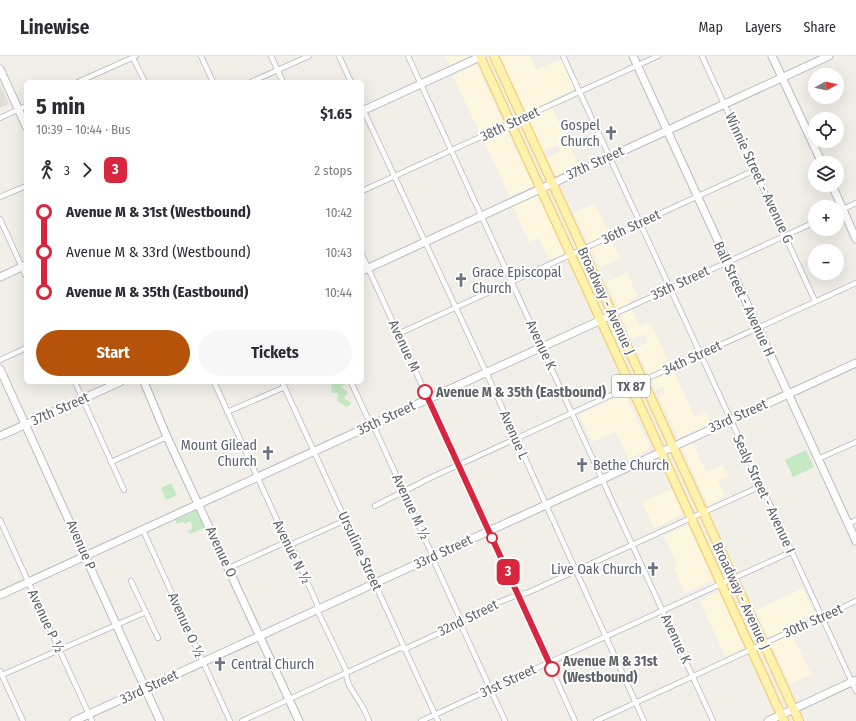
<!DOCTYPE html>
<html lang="en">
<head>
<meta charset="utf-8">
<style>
  :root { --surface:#fff; --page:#f7f7f7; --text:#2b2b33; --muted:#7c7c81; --line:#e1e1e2; --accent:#b45309 }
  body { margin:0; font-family:"Fira Sans Condensed",sans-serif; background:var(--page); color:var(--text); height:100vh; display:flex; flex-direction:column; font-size:15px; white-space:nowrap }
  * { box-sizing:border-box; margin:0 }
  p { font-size:13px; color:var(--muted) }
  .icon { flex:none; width:22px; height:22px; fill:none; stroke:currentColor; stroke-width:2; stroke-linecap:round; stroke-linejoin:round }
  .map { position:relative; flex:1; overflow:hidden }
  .sheet { position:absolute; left:24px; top:24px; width:340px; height:304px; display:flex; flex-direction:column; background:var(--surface); border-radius:6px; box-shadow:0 4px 16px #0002 }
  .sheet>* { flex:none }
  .badge { padding:0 8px; border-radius:6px; font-size:14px; line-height:26px }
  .needle { width:26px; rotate:82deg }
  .tools { position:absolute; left:808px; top:12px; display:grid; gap:8px }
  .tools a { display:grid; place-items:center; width:36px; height:36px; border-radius:50%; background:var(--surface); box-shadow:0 4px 16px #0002; font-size:20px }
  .map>.badge { position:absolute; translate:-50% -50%; box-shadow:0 0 0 2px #fff }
  .legs { display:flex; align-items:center; gap:6px; height:44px; padding:0 12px; font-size:13px }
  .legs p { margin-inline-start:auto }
  .headline { display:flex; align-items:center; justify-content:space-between; height:68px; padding:0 12px }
  h1 { font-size:22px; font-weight:700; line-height:30px }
  .action { display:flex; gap:8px; margin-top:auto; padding:8px 12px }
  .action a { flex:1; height:46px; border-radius:24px; background:var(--accent); color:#fff; font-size:16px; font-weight:700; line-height:46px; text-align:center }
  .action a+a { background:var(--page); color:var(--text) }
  ul { padding:0 12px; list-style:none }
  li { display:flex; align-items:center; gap:14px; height:40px; font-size:15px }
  li i { display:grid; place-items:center; width:6px; height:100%; margin:0 5px; background:currentColor }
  li i::after { content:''; width:10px; height:10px; margin:-5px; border:3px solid; border-radius:50%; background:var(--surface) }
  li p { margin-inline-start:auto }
  li:first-child i { background:linear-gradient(#0000 50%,currentColor 0) }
  li:last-child i { background:linear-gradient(currentColor 50%,#0000 0) }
  header { display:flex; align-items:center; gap:24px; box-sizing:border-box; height:56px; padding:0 20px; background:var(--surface); border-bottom:1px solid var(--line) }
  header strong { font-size:19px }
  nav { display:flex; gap:22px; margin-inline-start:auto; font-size:14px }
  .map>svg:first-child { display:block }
  .commercial { fill:#fef7e0 }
  .education { fill:#e1ded6 }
  .green { fill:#c5e8c5 }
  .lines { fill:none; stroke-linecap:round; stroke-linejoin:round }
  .street-casing { stroke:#b5b8bc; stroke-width:6 }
  .secondary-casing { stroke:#b6babf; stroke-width:9 }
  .primary-casing { stroke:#f2c960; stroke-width:10 }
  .street { stroke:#fff; stroke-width:4.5 }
  .secondary { stroke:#fff; stroke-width:7 }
  .primary { stroke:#fff2af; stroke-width:8 }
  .line-1-casing { stroke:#fff; stroke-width:9 }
  .line-1 { stroke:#d7263d; stroke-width:6 }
  .stop-1-dot { fill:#fff; stroke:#d7263d; stroke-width:2 }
  .labels { text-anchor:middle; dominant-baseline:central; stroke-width:4; stroke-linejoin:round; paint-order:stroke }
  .shield { fill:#fff; stroke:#8f9295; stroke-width:1 }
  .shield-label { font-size:13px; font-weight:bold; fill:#5f6368 }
  .street-label { font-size:14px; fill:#5f6368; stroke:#fff }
  .worship-label { font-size:14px; fill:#5b616d; stroke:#fff; text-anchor:end }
  .stop-label { font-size:14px; font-weight:bold; fill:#5f6368; stroke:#fff; text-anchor:start }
</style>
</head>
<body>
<header>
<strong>Linewise</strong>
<nav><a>Map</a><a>Layers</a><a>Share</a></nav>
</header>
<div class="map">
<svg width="856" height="665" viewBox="0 0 856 665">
  <rect width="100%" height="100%" fill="#f1efe8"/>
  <g class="commercial">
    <polygon points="445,0 471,0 450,10"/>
    <polygon points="500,0 530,0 536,14 562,3 575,32 549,45 579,109 555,120 547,103 561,96 558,89 543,95"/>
    <polygon points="476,9 533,130 510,141 453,20"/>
    <polygon points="538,140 565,197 549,204 539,182 529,186 513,151"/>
    <polygon points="595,147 620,202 600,211 574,157"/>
    <polygon points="627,217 638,241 628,245 640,271 650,266 695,361 706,357 710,367 678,382 659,340 665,337 663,331 656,334 636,292 648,286 644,278 632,284 606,226"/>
    <polygon points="625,337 650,392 629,403 616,376 592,386 579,359"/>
    <polygon points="691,384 706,416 722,409 728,420 718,425 725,440 708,449 681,388"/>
    <polygon points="672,433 683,458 654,472 642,446"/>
    <polygon points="688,469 713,524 685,537 673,511 677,509 664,480"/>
    <polygon points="803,532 814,558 788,570 811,618 790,628 756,554"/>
    <polygon points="719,535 744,591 725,600 700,545"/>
  </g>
  <polygon class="education" points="0,28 9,48 0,52"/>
  <g class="green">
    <polygon points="338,326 344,326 345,328 341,331 348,336 344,342 346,344 351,346 351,348 346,351 337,345 338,337 332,337 331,329 333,328 336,328"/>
    <polygon points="806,394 814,411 793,421 785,404"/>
    <polygon points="171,427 177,439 166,444 161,432"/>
    <polygon points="198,454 206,471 190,478 188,475 193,472 190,465 185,468 183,466 177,468 175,464"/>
  </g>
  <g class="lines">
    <defs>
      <g id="street">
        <polyline points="132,0 145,26"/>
        <polyline points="201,0 213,26"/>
        <polyline points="271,0 283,26"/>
        <polyline points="339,0 351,26"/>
        <polyline points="408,0 713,665"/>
        <polyline points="563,0 856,635"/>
        <polyline points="702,0 815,245"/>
        <polyline points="78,26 136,0"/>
        <polyline points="251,26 309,0"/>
        <polyline points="362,51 486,316 644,665"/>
        <polyline points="0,62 26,50"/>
        <polyline points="362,135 658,0"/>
        <polyline points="0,141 26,130"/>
        <polyline points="837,156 856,147"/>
        <polyline points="0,163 26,220"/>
        <polyline points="362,199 455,401 575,665"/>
        <polyline points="612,259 815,166"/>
        <polyline points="398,278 755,114"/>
        <polyline points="0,304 26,292"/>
        <polyline points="75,326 124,434"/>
        <path d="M214 326 288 488 292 491 317 548V554L346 614C345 628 356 639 362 650 365 655 367 660 369 665"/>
        <polyline points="282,326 438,665"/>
        <polyline points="351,326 371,369 376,375 431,496 432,501 460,562 462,571 505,665"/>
        <polyline points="227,356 285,331"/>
        <polyline points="818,403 856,386"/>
        <polyline points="111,406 167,381"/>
        <polyline points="375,450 430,422 856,227"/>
        <polyline points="0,464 92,665"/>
        <polyline points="848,468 856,464"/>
        <polyline points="143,474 230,665"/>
        <polyline points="229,512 284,487 292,488 346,464"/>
        <polyline points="131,525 158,582"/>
        <polyline points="0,615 23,665"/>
        <polyline points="2,619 146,556"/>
        <path d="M242 665 400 592 405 593 458 568C473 557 509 540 527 537L761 430"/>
        <polyline points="421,665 791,496"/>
        <polyline points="596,665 856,545"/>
      </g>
      <g id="secondary">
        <polyline points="633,0 856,485"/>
        <polyline points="772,0 822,107"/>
        <polyline points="0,13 26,70"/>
        <polyline points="362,55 482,0"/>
        <polyline points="832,129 856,183"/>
        <polyline points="362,215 829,0"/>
        <polyline points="0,221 26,209"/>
        <polyline points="0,313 160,665"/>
        <polyline points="144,326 167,381 299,665"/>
        <polyline points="0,380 120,326"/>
        <polyline points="0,539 612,259"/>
        <polyline points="74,665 856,307"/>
        <polyline points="768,665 856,624"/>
      </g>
      <g id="primary">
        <polyline points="480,0 784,665"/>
        <polyline points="494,0 799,665"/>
      </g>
    </defs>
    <use href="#street" class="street-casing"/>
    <use href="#secondary" class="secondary-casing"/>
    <use href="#primary" class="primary-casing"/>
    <use href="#street" class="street"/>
    <use href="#secondary" class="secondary"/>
    <use href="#primary" class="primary"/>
  </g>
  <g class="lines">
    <defs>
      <polyline id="line-1" points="425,336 552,613"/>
    </defs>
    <use href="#line-1" class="line-1-casing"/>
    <use href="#line-1" class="line-1"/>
  </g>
  <defs>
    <symbol id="church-bare" viewBox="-9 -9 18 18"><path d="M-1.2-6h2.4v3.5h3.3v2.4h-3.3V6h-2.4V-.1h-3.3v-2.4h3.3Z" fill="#6b7280" stroke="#fff" stroke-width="2.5" paint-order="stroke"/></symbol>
  </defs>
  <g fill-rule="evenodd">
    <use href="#church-bare" x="601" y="67" width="20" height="20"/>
    <use href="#church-bare" x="451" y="214" width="20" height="20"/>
    <use href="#church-bare" x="258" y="387" width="20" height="20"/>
    <use href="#church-bare" x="572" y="399" width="20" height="20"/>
    <use href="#church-bare" x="643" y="503" width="20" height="20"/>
    <use href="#church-bare" x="210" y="598" width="20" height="20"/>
  </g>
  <g class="stop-1-dot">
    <circle cx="425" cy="336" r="7"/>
    <circle cx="492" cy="482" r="5"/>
    <circle cx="552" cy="613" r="7"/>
  </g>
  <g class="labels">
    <rect class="shield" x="612" y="319" width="38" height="22" rx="3"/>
    <g class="shield-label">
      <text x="631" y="330">TX 87</text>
    </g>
    <g class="street-label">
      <text transform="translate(510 68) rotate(-25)">38th Street</text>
      <text transform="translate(595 107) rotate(-25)">37th Street</text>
      <text transform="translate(759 122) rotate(65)">Winnie Street - Avenue G</text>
      <text transform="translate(631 171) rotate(-25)">36th Street</text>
      <text transform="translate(680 227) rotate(-25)">35th Street</text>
      <text transform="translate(744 243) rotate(65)">Ball Street - Avenue H</text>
      <text transform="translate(606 245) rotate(65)">Broadway - Avenue J</text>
      <text transform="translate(541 289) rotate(65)">Avenue K</text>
      <text transform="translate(404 290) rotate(65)">Avenue M</text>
      <text transform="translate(692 302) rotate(-25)">34th Street</text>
      <text transform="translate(60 353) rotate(-24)">37th Street</text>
      <text transform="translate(738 360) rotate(-24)">33rd Street</text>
      <text transform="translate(386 362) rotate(-25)">35th Street</text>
      <text transform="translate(514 379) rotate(66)">Avenue L</text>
      <text transform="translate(764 438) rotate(65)">Sealy Street - Avenue I</text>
      <text transform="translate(411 451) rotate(65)">Avenue M ½</text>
      <text transform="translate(81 489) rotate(66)">Avenue P</text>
      <text transform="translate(360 495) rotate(65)">Ursuline Street</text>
      <text transform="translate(221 496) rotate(65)">Avenue O</text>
      <text transform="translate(292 496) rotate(64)">Avenue N ½</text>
      <text transform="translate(443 496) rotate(-25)">33rd Street</text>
      <text transform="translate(741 540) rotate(65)">Broadway - Avenue J</text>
      <text transform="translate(468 562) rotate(-26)">32nd Street</text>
      <text transform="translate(46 565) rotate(65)">Avenue P ½</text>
      <text transform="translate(813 565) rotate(-24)">30th Street</text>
      <text transform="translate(186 569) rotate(66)">Avenue O ½</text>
      <text transform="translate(676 583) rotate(65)">Avenue K</text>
      <text transform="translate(508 625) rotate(-25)">31st Street</text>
      <text transform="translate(149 631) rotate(-25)">33rd Street</text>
    </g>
    <g class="worship-label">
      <text x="600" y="69">Gospel<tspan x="600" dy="16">Church</tspan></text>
      <text x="472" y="216" text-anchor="start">Grace Episcopal<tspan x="472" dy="16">Church</tspan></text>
      <text x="257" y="389">Mount Gilead<tspan x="257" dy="16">Church</tspan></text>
      <text x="593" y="409" text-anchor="start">Bethe Church</text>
      <text x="642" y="513">Live Oak Church</text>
      <text x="231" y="608" text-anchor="start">Central Church</text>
    </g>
    <g class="stop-label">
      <text x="436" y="336">Avenue M &amp; 35th (Eastbound)</text>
      <text x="563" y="605">Avenue M &amp; 31st<tspan x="563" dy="16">(Westbound)</tspan></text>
    </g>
  </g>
</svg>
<div class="tools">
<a><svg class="needle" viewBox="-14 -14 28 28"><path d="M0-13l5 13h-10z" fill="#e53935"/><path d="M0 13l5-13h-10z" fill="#7c7c81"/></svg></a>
<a><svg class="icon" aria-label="locate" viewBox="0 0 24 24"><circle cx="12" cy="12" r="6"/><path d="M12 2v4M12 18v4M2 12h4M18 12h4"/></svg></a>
<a><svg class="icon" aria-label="layers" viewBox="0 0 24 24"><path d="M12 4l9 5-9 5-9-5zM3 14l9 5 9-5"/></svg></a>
<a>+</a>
<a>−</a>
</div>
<b class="badge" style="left:508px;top:516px;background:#d7263d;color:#fff">3</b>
<section class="sheet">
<div class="headline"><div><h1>5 min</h1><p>10:39 – 10:44 · Bus</p></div><b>$1.65</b></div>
<div class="legs"><svg class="icon" aria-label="walk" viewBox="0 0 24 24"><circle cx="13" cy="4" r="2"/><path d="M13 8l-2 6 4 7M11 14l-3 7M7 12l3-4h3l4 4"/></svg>3<svg class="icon" aria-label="forward" viewBox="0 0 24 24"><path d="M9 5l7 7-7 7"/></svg><b class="badge" style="background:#d7263d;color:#fff">3</b><p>2 stops</p></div>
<ul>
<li><i style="color:#d7263d"></i><b>Avenue M &amp; 31st (Westbound)</b><p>10:42</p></li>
<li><i style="color:#d7263d"></i><span>Avenue M &amp; 33rd (Westbound)</span><p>10:43</p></li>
<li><i style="color:#d7263d"></i><b>Avenue M &amp; 35th (Eastbound)</b><p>10:44</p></li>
</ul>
<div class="action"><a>Start</a><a>Tickets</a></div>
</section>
</div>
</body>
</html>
